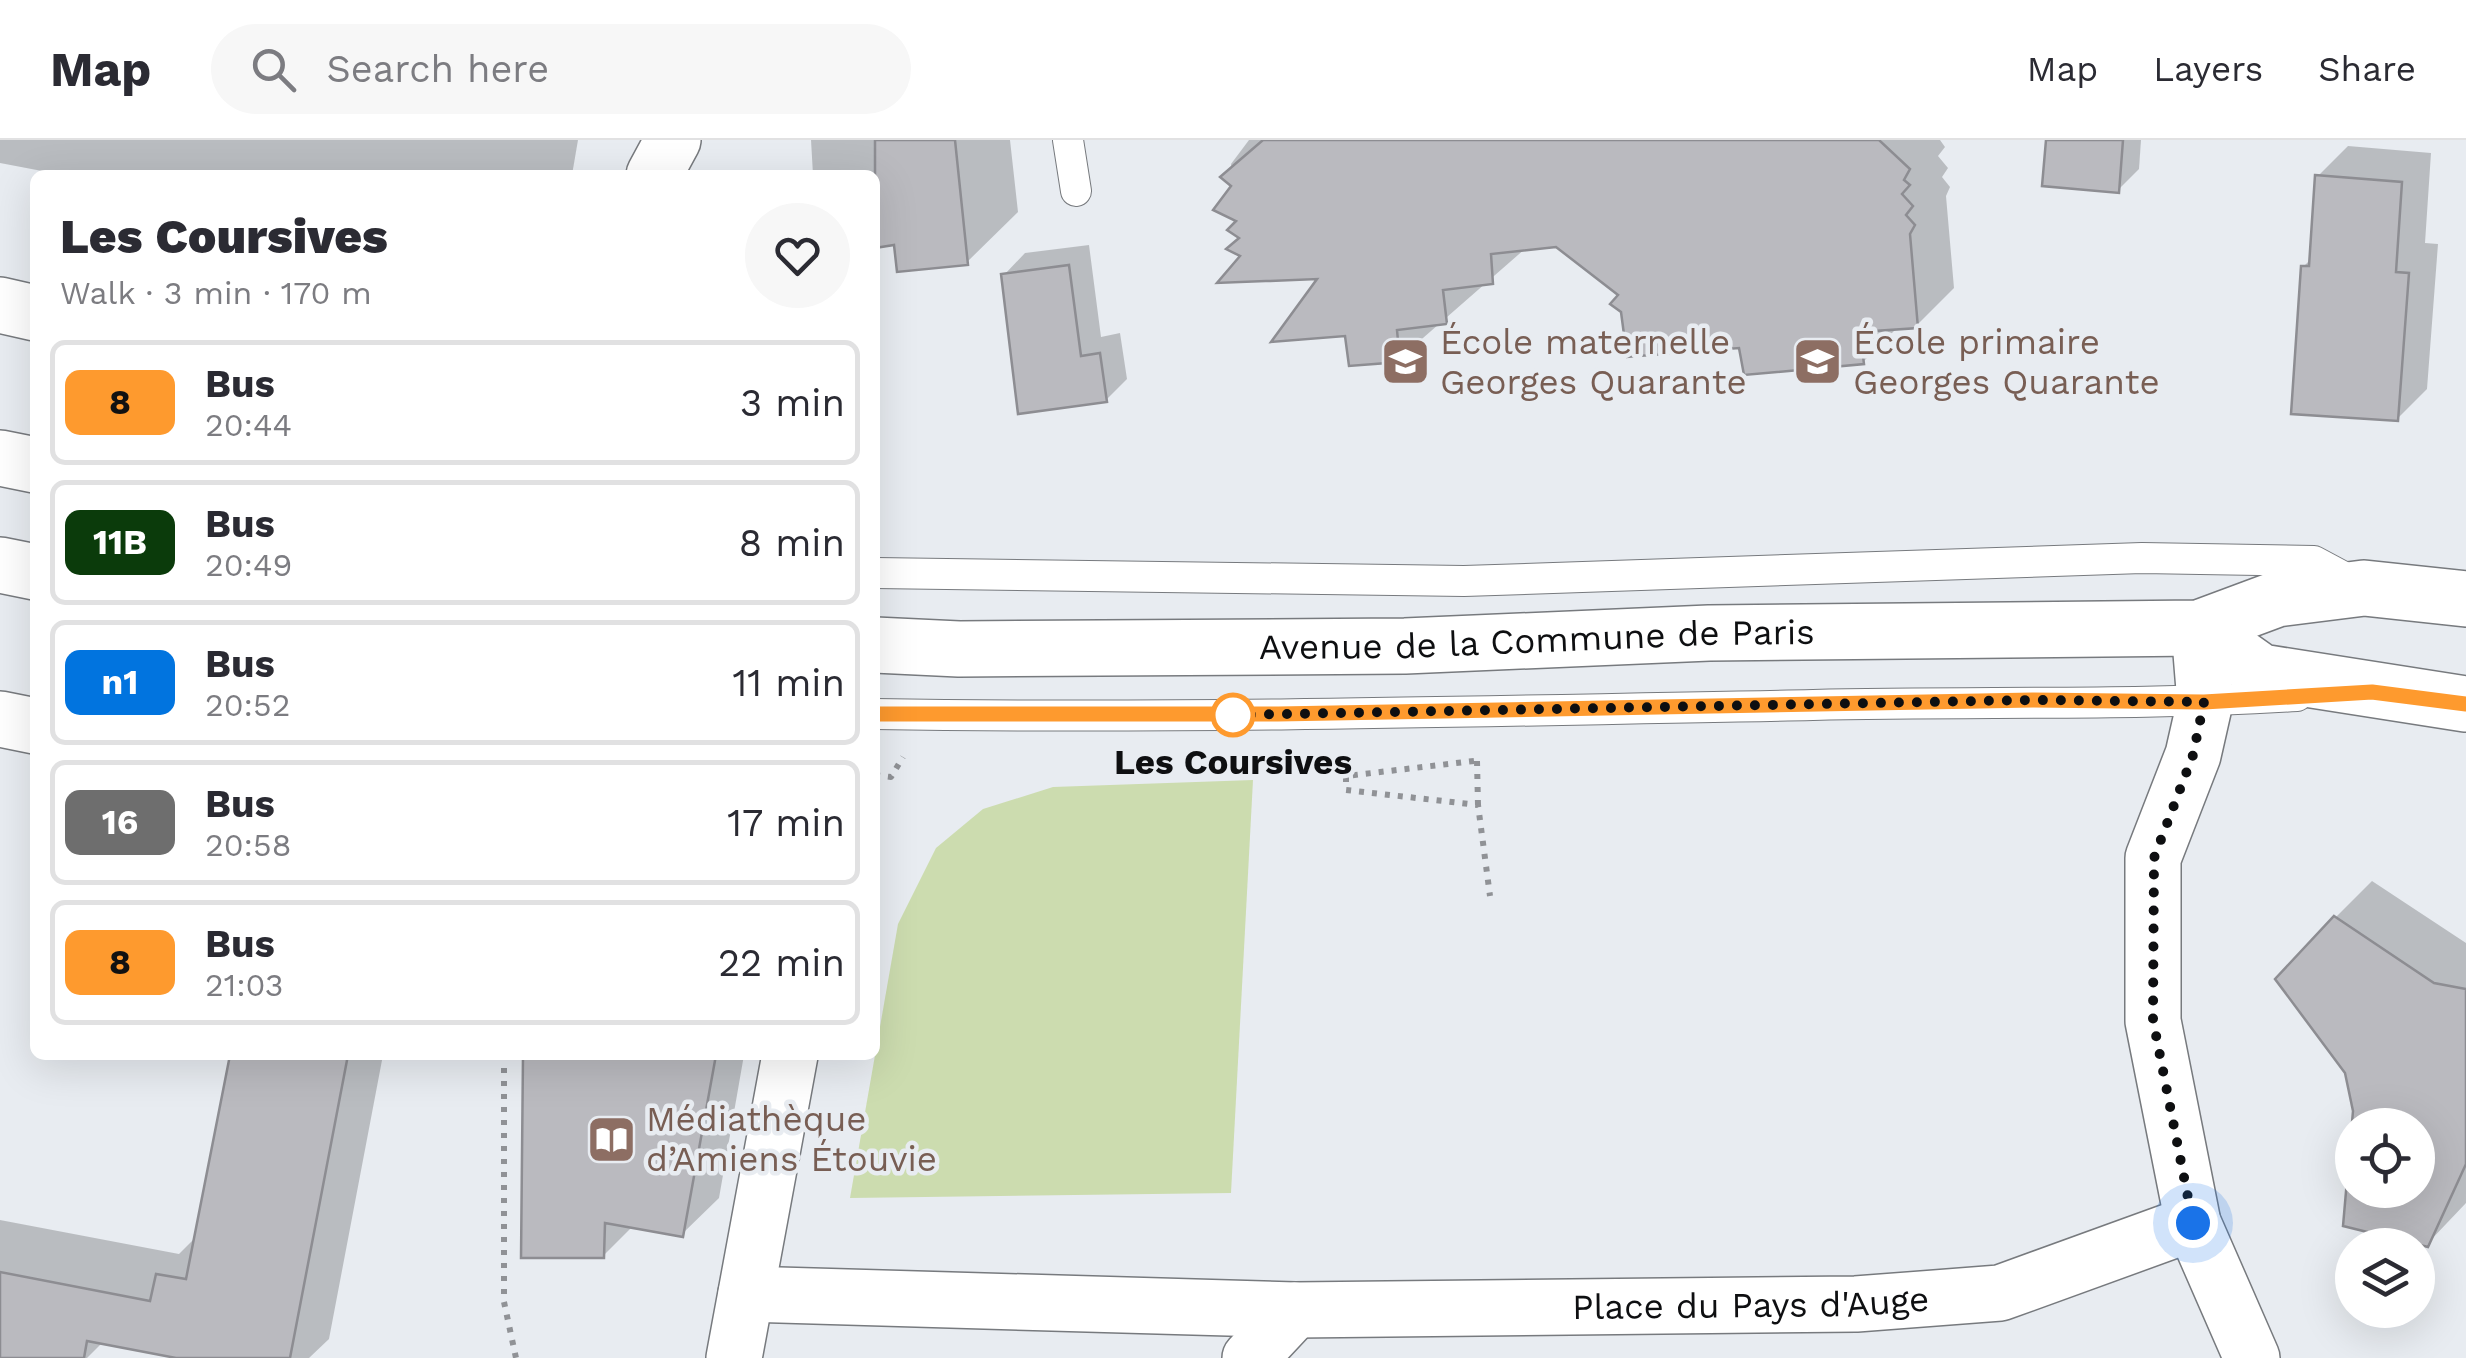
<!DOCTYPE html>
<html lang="en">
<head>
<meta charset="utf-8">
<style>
  :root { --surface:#fff; --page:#f7f7f7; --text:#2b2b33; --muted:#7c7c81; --line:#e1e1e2 }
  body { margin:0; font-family:"Work Sans",sans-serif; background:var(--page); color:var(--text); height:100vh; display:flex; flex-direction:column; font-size:38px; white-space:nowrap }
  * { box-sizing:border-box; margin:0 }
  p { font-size:32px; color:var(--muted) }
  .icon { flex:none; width:55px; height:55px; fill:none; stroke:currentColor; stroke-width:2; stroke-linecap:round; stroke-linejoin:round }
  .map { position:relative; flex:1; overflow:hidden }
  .panel { position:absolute; left:30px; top:30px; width:850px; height:890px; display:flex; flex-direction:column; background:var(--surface); border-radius:15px; box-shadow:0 10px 40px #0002 }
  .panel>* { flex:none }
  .badge { padding:0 20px; border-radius:15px; font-size:35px; line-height:65px }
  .buttons { position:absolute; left:2335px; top:968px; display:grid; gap:20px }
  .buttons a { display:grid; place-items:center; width:100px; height:100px; border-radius:50%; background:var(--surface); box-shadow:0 10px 40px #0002; font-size:50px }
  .you { position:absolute; width:50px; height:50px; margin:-25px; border:8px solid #fff; border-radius:50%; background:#1a73e8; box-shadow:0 0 0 15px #1a73e833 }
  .map>.badge { position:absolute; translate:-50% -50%; box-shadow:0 0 0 5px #fff }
  .round { display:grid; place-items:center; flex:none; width:105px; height:105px; border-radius:52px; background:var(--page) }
  .head { display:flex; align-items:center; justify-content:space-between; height:170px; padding:0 30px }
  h1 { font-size:48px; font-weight:800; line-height:75px }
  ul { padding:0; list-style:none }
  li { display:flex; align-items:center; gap:30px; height:125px; margin:0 20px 15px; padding:0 10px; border:5px solid var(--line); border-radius:15px }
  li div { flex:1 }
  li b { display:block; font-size:38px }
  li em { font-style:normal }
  li .badge { min-width:110px; font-weight:700; text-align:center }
  header { display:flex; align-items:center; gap:60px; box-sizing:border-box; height:140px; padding:0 50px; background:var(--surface); border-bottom:2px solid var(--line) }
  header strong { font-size:48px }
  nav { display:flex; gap:55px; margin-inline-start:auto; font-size:35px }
  .search { width:700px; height:90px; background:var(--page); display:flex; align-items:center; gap:25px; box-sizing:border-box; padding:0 35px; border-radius:55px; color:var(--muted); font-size:38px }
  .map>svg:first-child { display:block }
  .green { fill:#ccdcaf }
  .shadow { fill:#0003 }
  .building { fill:#bababf; stroke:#8d8d92; stroke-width:2.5; fill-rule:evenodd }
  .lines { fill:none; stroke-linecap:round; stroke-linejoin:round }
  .lane-casing { stroke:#777a7e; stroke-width:32 }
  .street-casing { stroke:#777a7e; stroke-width:58 }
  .secondary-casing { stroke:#777a7e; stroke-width:58 }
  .path { stroke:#909296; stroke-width:6; stroke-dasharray:5 8; stroke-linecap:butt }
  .lane { stroke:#fff; stroke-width:30 }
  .street { stroke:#fff; stroke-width:55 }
  .secondary { stroke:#fff; stroke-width:55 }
  .line-casing { stroke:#fff; stroke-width:22 }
  .line { stroke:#fe9a2e; stroke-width:15 }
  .walk { stroke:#0e0f11; stroke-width:10; stroke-dasharray:0 18 }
  .stop-dot { fill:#fff; stroke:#fe9a2e; stroke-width:5 }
  .labels { text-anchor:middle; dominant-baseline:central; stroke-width:9; stroke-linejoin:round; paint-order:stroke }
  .education-label { font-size:35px; fill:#785e54; stroke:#e8ecf1; text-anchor:start }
  .street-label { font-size:35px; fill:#0e0f11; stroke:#e8ecf1 }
  .stop-label { font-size:35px; font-weight:bold; fill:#0e0f11; stroke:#e8ecf1 }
</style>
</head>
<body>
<header>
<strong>Map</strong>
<div class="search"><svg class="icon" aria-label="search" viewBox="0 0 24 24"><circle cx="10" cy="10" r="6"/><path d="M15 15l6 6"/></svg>Search here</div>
<nav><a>Map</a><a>Layers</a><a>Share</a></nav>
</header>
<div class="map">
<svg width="2466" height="1218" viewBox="0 0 2466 1218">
  <rect width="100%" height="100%" fill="#e8ecf1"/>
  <polygon class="green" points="1253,640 1231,1053 850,1058 898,784 936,708 983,669 1053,647"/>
  <g class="shadow">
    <polygon points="0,0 578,0 572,35 63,35 0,23"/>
    <polygon points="811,0 1010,0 1018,72 966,123 896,103 875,105 875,35 813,35"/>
    <polygon points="1249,0 1940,0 1945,7 1938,16 1948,28 1942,37 1950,47 1946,56 1954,148 1917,185 1898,187 1863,222 1741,205 1621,154 1557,105 1526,108 1399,219 1347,194 1322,136 1244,115 1231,24"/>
    <polygon points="2049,0 2141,0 2139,29 2118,50"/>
    <polygon points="2348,6 2431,13 2425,103 2438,104 2427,249 2397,279 2303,127 2312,118 2318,36"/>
    <polygon points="1089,105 1101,197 1120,193 1127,239 1106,260 1004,135 1025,113"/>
    <polygon points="2372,741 2466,803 2466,1063 2427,1104 2346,1084 2352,1003 2352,1050 2418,1050 2418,985 2354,985 2335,778"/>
    <polygon points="233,915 383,915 329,1199 309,1218 189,1218 103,1202 87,1218 0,1218 0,1080 179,1114 196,1097"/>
    <polygon points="525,915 744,915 719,1058 682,1094 633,1086 603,1116"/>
  </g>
  <g class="building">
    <polygon points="875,0 955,0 968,125 897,132 894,105 875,108"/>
    <polygon points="1263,0 1879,0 1910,29 1904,40 1910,45 1902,54 1913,66 1906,75 1915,85 1910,94 1918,188 1860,192 1864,224 1744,235 1739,208 1627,217 1621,172 1610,164 1618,155 1556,107 1491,114 1493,144 1443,150 1447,184 1397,190 1400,222 1349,226 1345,196 1271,202 1317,139 1217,143 1240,116 1226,109 1239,98 1227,90 1236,81 1213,70 1231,46 1220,37"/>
    <polygon points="2046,0 2123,0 2119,53 2042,46"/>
    <polygon points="2315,35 2402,42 2396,132 2409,133 2398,281 2291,274 2301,126 2309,126"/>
    <polygon points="1069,125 1081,216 1100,213 1107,262 1018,274 1001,134"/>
    <path d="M2334 776 2434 843 2466 849V1024L2428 1107 2343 1086 2353 971 2345 933 2275 839ZM2352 985H2418V1050H2352Z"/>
    <polygon points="230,915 348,915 290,1218 176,1218 87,1201 84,1218 0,1218 0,1132 150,1161 156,1134 186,1139"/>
    <polygon points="523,915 716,915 683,1097 605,1083 604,1118 521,1118"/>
  </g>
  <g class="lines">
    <defs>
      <g id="lane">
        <polyline points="1068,0 1076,51"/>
        <polyline points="875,433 1464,441 2142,418 2314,421 2357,444"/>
        <path d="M875 574C1188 579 1500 571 1813 565 1974 561 2136 566 2297 556"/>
      </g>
      <g id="street">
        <polyline points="654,35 673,0"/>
        <polyline points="0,165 35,173"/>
        <polyline points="2199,488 2205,562 2193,615 2153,718 2153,881 2193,1083 2252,1218"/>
        <polyline points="0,579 35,586"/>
        <path id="s1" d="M746 1154 1295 1170 1856 1164 2000 1153 2193 1083"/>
        <polyline points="734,1218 790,915"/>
        <polyline points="1250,1218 1295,1170"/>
      </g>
      <g id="secondary">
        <polyline points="0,318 35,325"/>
        <polyline points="0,425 35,432"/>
        <polyline points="2199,488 2261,532 2466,564"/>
        <path id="s2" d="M875 505 959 509 1405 506 1709 493 2199 488 2277 459 2364 448 2466 459"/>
      </g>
    </defs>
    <use href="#lane" class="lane-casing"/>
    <use href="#street" class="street-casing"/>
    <use href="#secondary" class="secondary-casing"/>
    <g class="path">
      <polyline points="1474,621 1346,636 1346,650 1478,665 1490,756"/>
      <polyline points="1477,621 1478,665"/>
      <polyline points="875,635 891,637 903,617"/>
      <polyline points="504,915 504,1162 516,1218"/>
    </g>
    <use href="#lane" class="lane"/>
    <use href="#street" class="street"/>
    <use href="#secondary" class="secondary"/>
  </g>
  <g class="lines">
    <defs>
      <polyline id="line" points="875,574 1278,574 2033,560 2204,562 2372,552 2466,564"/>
    </defs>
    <use href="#line" class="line-casing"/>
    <use href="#line" class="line"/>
    <polyline class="walk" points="1233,575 2033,560 2204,562 2193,615 2154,718 2153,880 2193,1083"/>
  </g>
  <defs>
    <symbol id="school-square" viewBox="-11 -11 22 22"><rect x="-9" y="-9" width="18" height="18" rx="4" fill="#8d6e63" stroke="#e8ecf1"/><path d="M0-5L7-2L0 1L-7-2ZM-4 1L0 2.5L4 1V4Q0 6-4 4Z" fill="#fff"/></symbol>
    <symbol id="library-square" viewBox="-11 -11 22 22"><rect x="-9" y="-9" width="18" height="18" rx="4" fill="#8d6e63" stroke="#e8ecf1"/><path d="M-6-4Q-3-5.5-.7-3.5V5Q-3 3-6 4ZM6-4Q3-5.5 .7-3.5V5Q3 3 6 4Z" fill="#fff"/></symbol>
  </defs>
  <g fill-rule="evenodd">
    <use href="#school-square" x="1378" y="194" width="55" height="55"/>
    <use href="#school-square" x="1790" y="194" width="55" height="55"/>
    <use href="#library-square" x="584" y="972" width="55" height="55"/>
  </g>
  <circle class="stop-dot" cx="1233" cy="575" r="20"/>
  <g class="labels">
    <g class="education-label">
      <text x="1440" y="202">École maternelle<tspan x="1440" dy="40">Georges Quarante</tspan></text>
      <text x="1853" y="202">École primaire<tspan x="1853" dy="40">Georges Quarante</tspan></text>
      <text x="646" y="979">Médiathèque<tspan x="646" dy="40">d’Amiens Étouvie</tspan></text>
    </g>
    <g class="street-label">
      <text stroke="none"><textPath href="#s2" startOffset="662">Avenue de la Commune de Paris</textPath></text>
      <text stroke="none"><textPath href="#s1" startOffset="1005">Place du Pays d'Auge</textPath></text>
    </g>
    <g class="stop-label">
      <text x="1233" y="622">Les Coursives</text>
    </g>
  </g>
</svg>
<div class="buttons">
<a><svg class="icon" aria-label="locate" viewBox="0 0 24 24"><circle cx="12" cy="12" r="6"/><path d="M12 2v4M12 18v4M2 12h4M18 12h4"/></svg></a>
<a><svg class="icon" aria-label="layers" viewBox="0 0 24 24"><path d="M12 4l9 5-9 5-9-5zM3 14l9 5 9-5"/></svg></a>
</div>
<div class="you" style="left:2193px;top:1083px"></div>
<section class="panel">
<div class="head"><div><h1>Les Coursives</h1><p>Walk · 3 min · 170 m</p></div><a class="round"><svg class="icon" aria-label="heart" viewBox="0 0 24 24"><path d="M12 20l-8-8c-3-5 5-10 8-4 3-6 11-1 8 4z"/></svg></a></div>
<ul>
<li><span class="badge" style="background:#fe9a2e;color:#111">8</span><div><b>Bus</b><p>20:44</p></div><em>3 min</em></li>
<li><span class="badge" style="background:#0b3b0b;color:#fff">11B</span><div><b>Bus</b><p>20:49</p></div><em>8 min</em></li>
<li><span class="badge" style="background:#0174df;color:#fff">n1</span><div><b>Bus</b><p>20:52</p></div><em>11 min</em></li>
<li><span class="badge" style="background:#6e6e6e;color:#fff">16</span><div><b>Bus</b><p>20:58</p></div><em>17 min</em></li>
<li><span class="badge" style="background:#fe9a2e;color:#111">8</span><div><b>Bus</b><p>21:03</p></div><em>22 min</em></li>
</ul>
</section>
</div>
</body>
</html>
